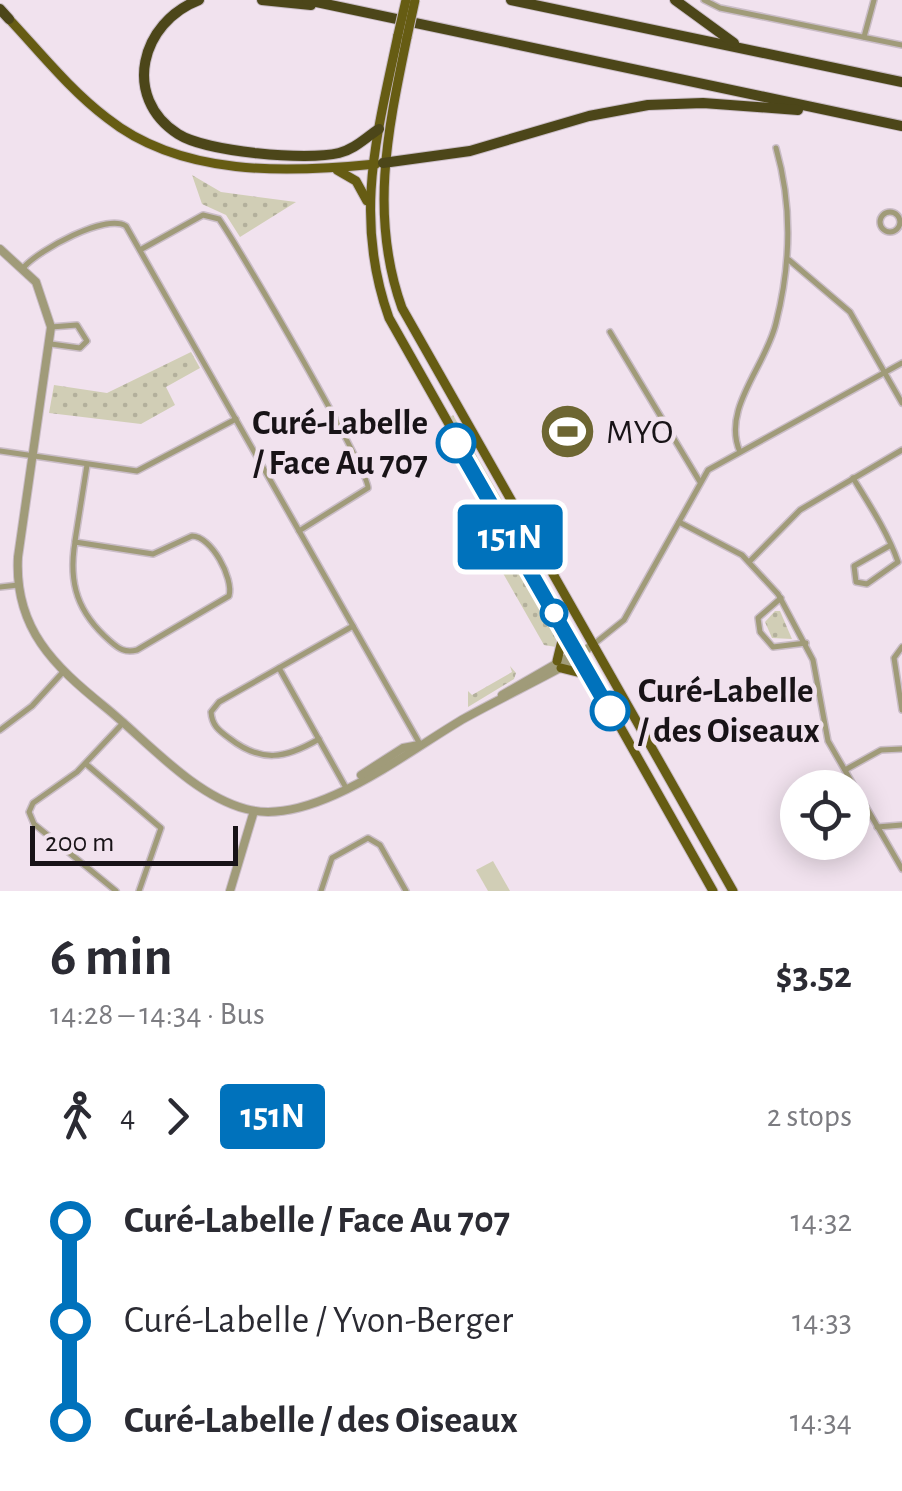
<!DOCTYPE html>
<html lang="en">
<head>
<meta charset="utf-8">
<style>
  :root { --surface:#fff; --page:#f2f2f3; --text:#2b2b33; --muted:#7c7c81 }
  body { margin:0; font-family:"Alegreya Sans",sans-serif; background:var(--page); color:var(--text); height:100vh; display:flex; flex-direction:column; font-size:38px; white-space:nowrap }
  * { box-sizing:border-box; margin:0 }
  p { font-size:32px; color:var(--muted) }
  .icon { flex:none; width:55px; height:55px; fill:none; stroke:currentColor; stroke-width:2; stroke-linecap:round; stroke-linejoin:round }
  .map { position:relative; height:891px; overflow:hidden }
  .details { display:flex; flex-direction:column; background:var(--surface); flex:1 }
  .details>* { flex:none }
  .badge { padding:0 20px; border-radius:8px; font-size:35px; line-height:65px }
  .controls { position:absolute; left:780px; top:770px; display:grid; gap:20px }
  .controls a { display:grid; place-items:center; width:90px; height:90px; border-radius:50%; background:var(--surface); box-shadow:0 5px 25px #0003; font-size:50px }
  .scale { position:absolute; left:30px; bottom:25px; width:208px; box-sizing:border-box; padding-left:10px; border:5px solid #181317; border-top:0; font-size:28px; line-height:35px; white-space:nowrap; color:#181317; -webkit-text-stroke:8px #f1e2ee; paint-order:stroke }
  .map>.badge { position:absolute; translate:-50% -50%; box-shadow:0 0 0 5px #fff }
  .legs { display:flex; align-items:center; gap:15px; height:110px; padding:0 50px; font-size:32px }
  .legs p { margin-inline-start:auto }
  .head { display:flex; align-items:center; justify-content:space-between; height:170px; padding:0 50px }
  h1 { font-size:55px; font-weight:700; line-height:75px }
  ul { padding:0 50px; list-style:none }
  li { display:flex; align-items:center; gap:35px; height:100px; font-size:38px }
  li i { display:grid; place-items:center; width:15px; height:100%; margin:0 12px; background:currentColor }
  li i::after { content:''; width:25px; height:25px; margin:-12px; border:8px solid; border-radius:50%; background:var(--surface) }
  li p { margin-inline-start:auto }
  li:first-child i { background:linear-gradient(#0000 50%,currentColor 0) }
  li:last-child i { background:linear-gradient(currentColor 50%,#0000 0) }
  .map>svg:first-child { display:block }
  .grass { fill:url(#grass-dots) }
  .pitch { fill:#d1ceb6 }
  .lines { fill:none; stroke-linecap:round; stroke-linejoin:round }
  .minor-casing { stroke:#cabdc7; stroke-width:8 }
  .tertiary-casing { stroke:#cabdc7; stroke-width:10 }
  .primary-casing { stroke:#cabdc7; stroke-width:11 }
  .motorway-casing { stroke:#cabdc7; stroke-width:12 }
  .minor { stroke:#a09b79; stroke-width:5 }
  .tertiary { stroke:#a09b79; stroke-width:8 }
  .primary { stroke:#665c13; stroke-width:9 }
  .motorway { stroke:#4c4619; stroke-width:10 }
  .primary-bridge-casing { stroke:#cabdc7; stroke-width:11; stroke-linecap:butt }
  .primary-bridge { stroke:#665c13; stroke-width:9 }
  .line-1-casing { stroke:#fff; stroke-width:22 }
  .line-1 { stroke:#0072bc; stroke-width:15 }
  .stop-1-dot { fill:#fff; stroke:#0072bc; stroke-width:5 }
  .labels { text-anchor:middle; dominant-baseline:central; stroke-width:9; stroke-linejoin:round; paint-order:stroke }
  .stop-label { font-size:35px; font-weight:bold; fill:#181317; stroke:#f1e2ee; text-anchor:end }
  .poi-label { font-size:35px; fill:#181317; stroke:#f1e2ee; text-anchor:start }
</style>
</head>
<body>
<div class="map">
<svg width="902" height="891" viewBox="0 0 902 891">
  <defs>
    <pattern id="grass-dots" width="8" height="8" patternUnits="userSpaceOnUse" patternTransform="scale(2.5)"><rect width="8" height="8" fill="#d1ceb6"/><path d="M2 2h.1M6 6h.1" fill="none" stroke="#b3b09c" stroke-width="1.8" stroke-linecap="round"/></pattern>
  </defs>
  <rect width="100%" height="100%" fill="#f1e2ee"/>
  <g class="grass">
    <polygon points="192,175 221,192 296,202 240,237 226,215 202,204"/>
    <polygon points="191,352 200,368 166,387 175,405 141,424 49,413 54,385 107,393"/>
    <polygon points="453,415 539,564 537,565 449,418"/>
    <polygon points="496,526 556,639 556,647 544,645 492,554 486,557 485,537"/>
    <polygon points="775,611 780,611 792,639 772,638 765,622"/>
    <polygon points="510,666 516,673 514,679 468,707 468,691 472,695 512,672"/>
  </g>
  <polygon class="pitch" points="493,861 510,891 488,891 476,870"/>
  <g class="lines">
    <defs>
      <g id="minor">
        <polyline points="704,0 720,8 902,45"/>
        <polyline points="864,37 874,0"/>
        <circle cx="890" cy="222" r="10"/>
        <path d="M140 250 203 215 219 219C239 247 369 471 368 488L299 531"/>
        <polyline points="789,260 850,312 902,403"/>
        <path d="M24 267C39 250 106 213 126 226L420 744"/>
        <polyline points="51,327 77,325 87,341 80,348 51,344"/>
        <polyline points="610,332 700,482"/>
        <polyline points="0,451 137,471 236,419"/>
        <path d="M740 452C721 409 766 366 776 323 791 264 793 207 776 148"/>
        <path d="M853 478C869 504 888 533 898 562L867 584 856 582 854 566 891 545"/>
        <polyline points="679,522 742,555 778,594 813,660 828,741 902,869"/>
        <path d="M192 536C211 536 234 578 229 596L137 650C125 653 119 649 110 641 78 613 68 584 75 542L153 554Z"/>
        <polyline points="75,541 87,465"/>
        <polyline points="750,561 800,510 902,450"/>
        <polyline points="0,587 18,585"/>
        <polyline points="781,598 758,618 760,632 773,647 806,643"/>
        <polyline points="594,644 624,620 708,470 902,363"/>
        <polyline points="902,647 894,658 902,710"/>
        <polyline points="279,668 345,786"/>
        <polyline points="0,730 32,706 63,672"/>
        <path d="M319 739C285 759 261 763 229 738 218 730 212 725 211 712L219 702 353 626"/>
        <polyline points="86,764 161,828 139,891"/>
        <polyline points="845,770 881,750 902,749"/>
        <polyline points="877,827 902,825"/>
        <polyline points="116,891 34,824 29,812 33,803 77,772 124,722"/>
        <polyline points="321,891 332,858 368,838 380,845 406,891"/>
      </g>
      <g id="tertiary">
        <path d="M0 249 36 282 51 327 18 557C14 628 54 666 105 707 146 740 193 795 246 809 313 828 409 750 465 718 501 698 537 681 573 661L592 645"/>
        <polyline points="502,695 580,650"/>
        <polyline points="361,775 403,748 419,745"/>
        <polyline points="230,891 254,811"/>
      </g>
      <g id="primary">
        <path d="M9 19C40 52 70 90 107 118 181 177 287 173 376 164"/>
        <path d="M398 35C377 135 353 217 389 318L713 891"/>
        <path d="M407 37C388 129 369 216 402 308L733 891"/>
        <polyline points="337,170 356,181 367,201"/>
        <polyline points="557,661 564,632"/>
        <polyline points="561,668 589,675"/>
      </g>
      <g id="motorway">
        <path d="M199 0C141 22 121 97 178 134 206 152 307 161 339 153 355 149 365 138 379 129"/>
        <polyline points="262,0 311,5"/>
        <polyline points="307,0 902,126"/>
        <polyline points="511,0 902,82"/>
        <polyline points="675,0 734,43"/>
        <polyline points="0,9 9,19"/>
        <polyline points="383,163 470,151 589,116 648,105 703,103 798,110"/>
      </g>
    </defs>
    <use href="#minor" class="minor-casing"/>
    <use href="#tertiary" class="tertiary-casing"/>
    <use href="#primary" class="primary-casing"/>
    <use href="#motorway" class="motorway-casing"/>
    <use href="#minor" class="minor"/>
    <use href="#tertiary" class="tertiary"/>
    <use href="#primary" class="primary"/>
    <use href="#motorway" class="motorway"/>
    <defs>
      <g id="primary-bridge">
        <polyline points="398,35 406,0"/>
        <polyline points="407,37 415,0"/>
      </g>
    </defs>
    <use href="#primary-bridge" class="primary-bridge-casing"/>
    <use href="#primary-bridge" class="primary-bridge"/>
  </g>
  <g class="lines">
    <defs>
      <polyline id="line-1" points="456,443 610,711"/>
    </defs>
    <use href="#line-1" class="line-1-casing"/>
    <use href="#line-1" class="line-1"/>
  </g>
  <defs>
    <symbol id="stadium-disc" viewBox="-11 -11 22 22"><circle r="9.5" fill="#6d6632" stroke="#f1e2ee"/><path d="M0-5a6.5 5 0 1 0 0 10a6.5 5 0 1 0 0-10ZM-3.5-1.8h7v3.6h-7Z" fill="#fff"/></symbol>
  </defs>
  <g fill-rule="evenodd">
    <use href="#stadium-disc" x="536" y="400" width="63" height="63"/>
  </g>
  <g class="stop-1-dot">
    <circle cx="456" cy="443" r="18"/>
    <circle cx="554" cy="613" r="12"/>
    <circle cx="610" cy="711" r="18"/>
  </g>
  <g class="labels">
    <g class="stop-label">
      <text x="428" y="423">Curé-Labelle<tspan x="428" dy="40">/ Face Au 707</tspan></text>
      <text x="638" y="691" text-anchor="start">Curé-Labelle<tspan x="638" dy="40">/ des Oiseaux</tspan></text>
    </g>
    <g class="poi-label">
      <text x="606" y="432">MYO</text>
    </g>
  </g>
</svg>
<div class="controls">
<a><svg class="icon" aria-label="locate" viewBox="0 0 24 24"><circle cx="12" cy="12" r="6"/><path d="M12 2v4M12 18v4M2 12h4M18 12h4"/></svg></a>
</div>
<div class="scale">200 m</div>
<b class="badge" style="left:510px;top:537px;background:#0072bc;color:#fff">151N</b>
</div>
<section class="details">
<div class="head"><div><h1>6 min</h1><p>14:28 – 14:34 · Bus</p></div><b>$3.52</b></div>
<div class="legs"><svg class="icon" aria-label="walk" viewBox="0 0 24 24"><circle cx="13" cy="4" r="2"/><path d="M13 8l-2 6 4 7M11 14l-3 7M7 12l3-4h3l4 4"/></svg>4<svg class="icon" aria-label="forward" viewBox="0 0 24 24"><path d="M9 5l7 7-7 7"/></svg><b class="badge" style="background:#0072bc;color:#fff">151N</b><p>2 stops</p></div>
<ul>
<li><i style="color:#0072bc"></i><b>Curé-Labelle / Face Au 707</b><p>14:32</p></li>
<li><i style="color:#0072bc"></i><span>Curé-Labelle / Yvon-Berger</span><p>14:33</p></li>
<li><i style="color:#0072bc"></i><b>Curé-Labelle / des Oiseaux</b><p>14:34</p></li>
</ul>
</section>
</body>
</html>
